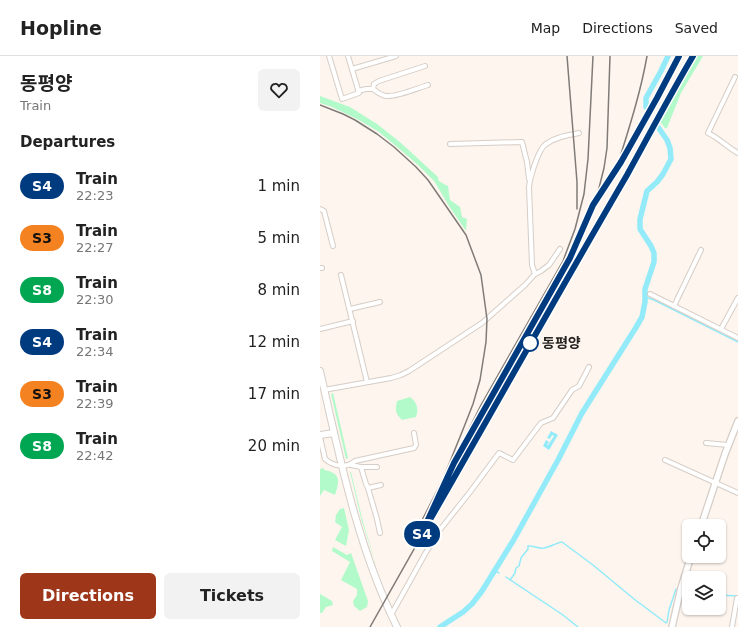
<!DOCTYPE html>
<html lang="en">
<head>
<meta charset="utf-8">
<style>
  :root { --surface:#fff; --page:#f2f2f2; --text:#222; --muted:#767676; --line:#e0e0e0; --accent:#9e361a }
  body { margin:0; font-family:"DejaVu Sans","Noto Sans KR",sans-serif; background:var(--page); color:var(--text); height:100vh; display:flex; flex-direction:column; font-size:15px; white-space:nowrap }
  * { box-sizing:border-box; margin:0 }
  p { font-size:13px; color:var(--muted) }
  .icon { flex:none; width:22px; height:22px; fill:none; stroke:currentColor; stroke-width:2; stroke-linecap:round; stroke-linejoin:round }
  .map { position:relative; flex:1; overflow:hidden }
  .side { display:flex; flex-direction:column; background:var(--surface); width:320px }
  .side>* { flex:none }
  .badge { padding:0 8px; border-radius:13px; font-size:14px; line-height:26px }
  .fabs { position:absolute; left:362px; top:463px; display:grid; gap:8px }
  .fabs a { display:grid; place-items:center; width:44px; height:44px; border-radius:6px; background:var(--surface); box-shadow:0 1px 3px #0004; font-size:20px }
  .map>.badge { position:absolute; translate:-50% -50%; box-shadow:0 0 0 2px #fff }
  h2 { padding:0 20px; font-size:15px; line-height:36px }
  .round { display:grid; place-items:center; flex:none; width:42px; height:42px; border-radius:6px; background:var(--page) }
  .summary { display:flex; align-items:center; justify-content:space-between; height:68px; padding:0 20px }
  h1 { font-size:19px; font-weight:700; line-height:30px }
  .button { display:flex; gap:8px; margin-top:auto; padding:8px 20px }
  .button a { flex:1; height:46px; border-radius:6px; background:var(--accent); color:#fff; font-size:16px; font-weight:700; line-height:46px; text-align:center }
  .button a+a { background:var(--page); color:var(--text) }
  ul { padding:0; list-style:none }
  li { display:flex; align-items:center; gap:12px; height:52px; padding:0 20px }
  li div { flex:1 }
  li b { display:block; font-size:15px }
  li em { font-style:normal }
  li .badge { min-width:44px; font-weight:700; text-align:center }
  header { display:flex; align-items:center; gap:24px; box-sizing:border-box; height:56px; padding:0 20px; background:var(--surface); border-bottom:1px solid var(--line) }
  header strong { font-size:19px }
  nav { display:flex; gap:22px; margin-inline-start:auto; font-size:14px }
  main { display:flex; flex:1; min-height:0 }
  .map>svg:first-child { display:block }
  .green { fill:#b3faca }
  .water { fill:#93ebf9 }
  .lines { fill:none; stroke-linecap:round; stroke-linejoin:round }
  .stream { stroke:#93ebf9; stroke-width:1.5 }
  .canal { stroke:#93ebf9; stroke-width:5.5 }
  .minor-casing { stroke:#d5cdc6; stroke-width:6 }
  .tertiary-casing { stroke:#d5cdc6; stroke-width:8 }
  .secondary-casing { stroke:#d5cdc6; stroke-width:8 }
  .minor { stroke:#fff; stroke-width:4 }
  .tertiary { stroke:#fff; stroke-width:5.5 }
  .secondary { stroke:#fff; stroke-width:6 }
  .rail { stroke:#807b77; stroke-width:1.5 }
  .line-casing { stroke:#fff; stroke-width:9 }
  .line { stroke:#003b80; stroke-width:6 }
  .stop-dot { fill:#fff; stroke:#003b80; stroke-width:2 }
  .labels { text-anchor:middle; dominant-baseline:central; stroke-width:3.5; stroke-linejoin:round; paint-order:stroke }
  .stop-label { font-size:14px; font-weight:bold; fill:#252220; stroke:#fef5ee; text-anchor:start }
</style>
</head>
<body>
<header>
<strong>Hopline</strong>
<nav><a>Map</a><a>Directions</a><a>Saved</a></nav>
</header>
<main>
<section class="side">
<div class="summary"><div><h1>동평양</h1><p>Train</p></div><a class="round"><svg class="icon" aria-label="heart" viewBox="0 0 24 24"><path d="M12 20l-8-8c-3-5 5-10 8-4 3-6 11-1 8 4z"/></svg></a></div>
<h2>Departures</h2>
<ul>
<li><span class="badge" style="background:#003b80;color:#fff">S4</span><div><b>Train</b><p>22:23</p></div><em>1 min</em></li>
<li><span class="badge" style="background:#f58220;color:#111">S3</span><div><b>Train</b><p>22:27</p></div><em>5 min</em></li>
<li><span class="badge" style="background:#00a651;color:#fff">S8</span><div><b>Train</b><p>22:30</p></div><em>8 min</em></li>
<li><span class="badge" style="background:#003b80;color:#fff">S4</span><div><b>Train</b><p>22:34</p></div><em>12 min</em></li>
<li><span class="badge" style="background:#f58220;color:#111">S3</span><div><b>Train</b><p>22:39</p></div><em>17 min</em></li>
<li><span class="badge" style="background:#00a651;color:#fff">S8</span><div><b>Train</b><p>22:42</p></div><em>20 min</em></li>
</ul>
<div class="button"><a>Directions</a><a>Tickets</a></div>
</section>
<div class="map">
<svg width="418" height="571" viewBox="0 0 418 571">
  <rect width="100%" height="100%" fill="#fef5ee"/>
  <g class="green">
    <polygon points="377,0 383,0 361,37 347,72 345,72 342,68 339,66"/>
    <polygon points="0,40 30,51 57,68 81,87 118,121 118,124 122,127 128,130 130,144 140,151 142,161 147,163 146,175 129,150 114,125 98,109 76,90 59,76 37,63 12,51 0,47"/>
    <polygon points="13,337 28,402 26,403 11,338"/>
    <path d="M90 341C97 346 99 353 96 361L82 364C75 357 75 355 77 345Z"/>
    <path d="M4 412V414C21 417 20 425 15 439L4 434 0 440V413Z"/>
    <polygon points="30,416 31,416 43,466 57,512 42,466"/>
    <polygon points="24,452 29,474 26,490 15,484 22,471 15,466 16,459 20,453"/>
    <polygon points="13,491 27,499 31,497 48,545 47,551 40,555 34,550 33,545 37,539 37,533 21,524 30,506 12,495"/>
    <polygon points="0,538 12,545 13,549 6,551 2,557 0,557"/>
  </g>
  <polygon class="water" points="231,375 238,379 229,394 223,390 226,384 229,386 227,389 228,389 234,380 232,379 230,383 227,382"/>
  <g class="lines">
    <g class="stream">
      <polyline points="325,241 334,244 418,286"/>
      <polyline points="175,515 179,517"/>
      <polyline points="186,521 243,559 258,571"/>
      <path d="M190 524 195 517 196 512 199 510 201 502 208 493V490C214 489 217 493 224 492 230 491 236 487 242 486L273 509 314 543 346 567 347 566 349 554 356 533"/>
      <polyline points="366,536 369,537"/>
      <polyline points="399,539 418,540"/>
    </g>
    <g class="canal">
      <polyline points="326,51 326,42 341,15 348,0"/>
      <polyline points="120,571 143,556 152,548 162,535 193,485 238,404 262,357 315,273 322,261 325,246 325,233 334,206 334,197 331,190 320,173 320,163 327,135 337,126 343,118 351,103 350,92 347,84 338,71"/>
    </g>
    <defs>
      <g id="minor">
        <polyline points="9,0 22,43 39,37 28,0"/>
        <polyline points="32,13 76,0"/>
        <path d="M415 21 388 77C399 82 407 91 418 97"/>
        <polyline points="53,33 54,28 59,25 105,10"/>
        <path d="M38 35 46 33H53C57 36 62 40 67 40 77 41 98 32 108 29"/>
        <polyline points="130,88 202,86 207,106 209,123"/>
        <polyline points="0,153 4,155 13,190"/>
        <polyline points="0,212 2,212"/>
        <path d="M215 218 212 209 209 131C210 122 218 93 226 88 236 81 248 79 259 77"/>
        <polyline points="21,219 47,326"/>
        <polyline points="330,238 418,282"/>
        <polyline points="354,250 381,194"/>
        <polyline points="30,253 60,246"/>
        <polyline points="0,273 33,265"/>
        <polyline points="401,273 418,242"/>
        <polyline points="4,334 71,322 81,319 89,315 162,267 205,229 215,218 221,215 229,209 240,193"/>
        <path d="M0 381 5 403C13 410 26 413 35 405L94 392 96 389 94 377"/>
        <polyline points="386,387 408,389"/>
        <polyline points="345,404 418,437"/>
        <polyline points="31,409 41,411 57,411"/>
        <polyline points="41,411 46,428 48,432 61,429"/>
        <polyline points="48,432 57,463 60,477"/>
        <polyline points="71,559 105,498 119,475 150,436 179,397 193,404 221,367 233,362 252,334 259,330 269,311"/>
        <polyline points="412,571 417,542"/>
      </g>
      <g id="tertiary">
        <polyline points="381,470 405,398 418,365"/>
        <polyline points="352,571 361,532 371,500"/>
      </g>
      <g id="secondary">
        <path d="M0 315C20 402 37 490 77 571"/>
        <polyline points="0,379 14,377"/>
      </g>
    </defs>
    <use href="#minor" class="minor-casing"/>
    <use href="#tertiary" class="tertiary-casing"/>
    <use href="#secondary" class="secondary-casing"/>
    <use href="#minor" class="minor"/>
    <use href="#tertiary" class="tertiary"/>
    <use href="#secondary" class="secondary"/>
    <g class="rail">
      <polyline points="247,0 257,126 257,153"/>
      <polyline points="0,49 23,58 35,64 57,78 74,91 96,111 108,124 146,179 161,219 167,263 166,286 160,324 153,348 144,371 123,423 90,488"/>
      <path d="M301 98C311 66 321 34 327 0"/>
      <polyline points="278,136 284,112 287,92 290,0"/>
      <polyline points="251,200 273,149 301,105 337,42 359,0"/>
      <polyline points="148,375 161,349 243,205 255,173 264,138 268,103 273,0"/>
      <polyline points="137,401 154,372"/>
      <polyline points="50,571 245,226 338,63 370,0"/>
    </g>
  </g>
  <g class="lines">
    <defs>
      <path id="line" d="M359 0 337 42 301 106 273 149 250 202 134 407 100 481C170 360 237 239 307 119 329 79 350 39 373 0"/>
    </defs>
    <use href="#line" class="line-casing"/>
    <use href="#line" class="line"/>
  </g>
  <circle class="stop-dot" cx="210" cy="287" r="8"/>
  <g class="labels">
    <g class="stop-label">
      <text x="222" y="287">동평양</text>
    </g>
  </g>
</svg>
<div class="fabs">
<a><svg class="icon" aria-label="locate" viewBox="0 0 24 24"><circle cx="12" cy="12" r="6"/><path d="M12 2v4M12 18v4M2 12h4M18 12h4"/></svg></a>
<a><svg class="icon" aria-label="layers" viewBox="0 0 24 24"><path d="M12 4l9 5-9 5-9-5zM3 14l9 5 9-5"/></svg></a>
</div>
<b class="badge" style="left:102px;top:478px;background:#003b80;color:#fff">S4</b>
</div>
</main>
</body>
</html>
